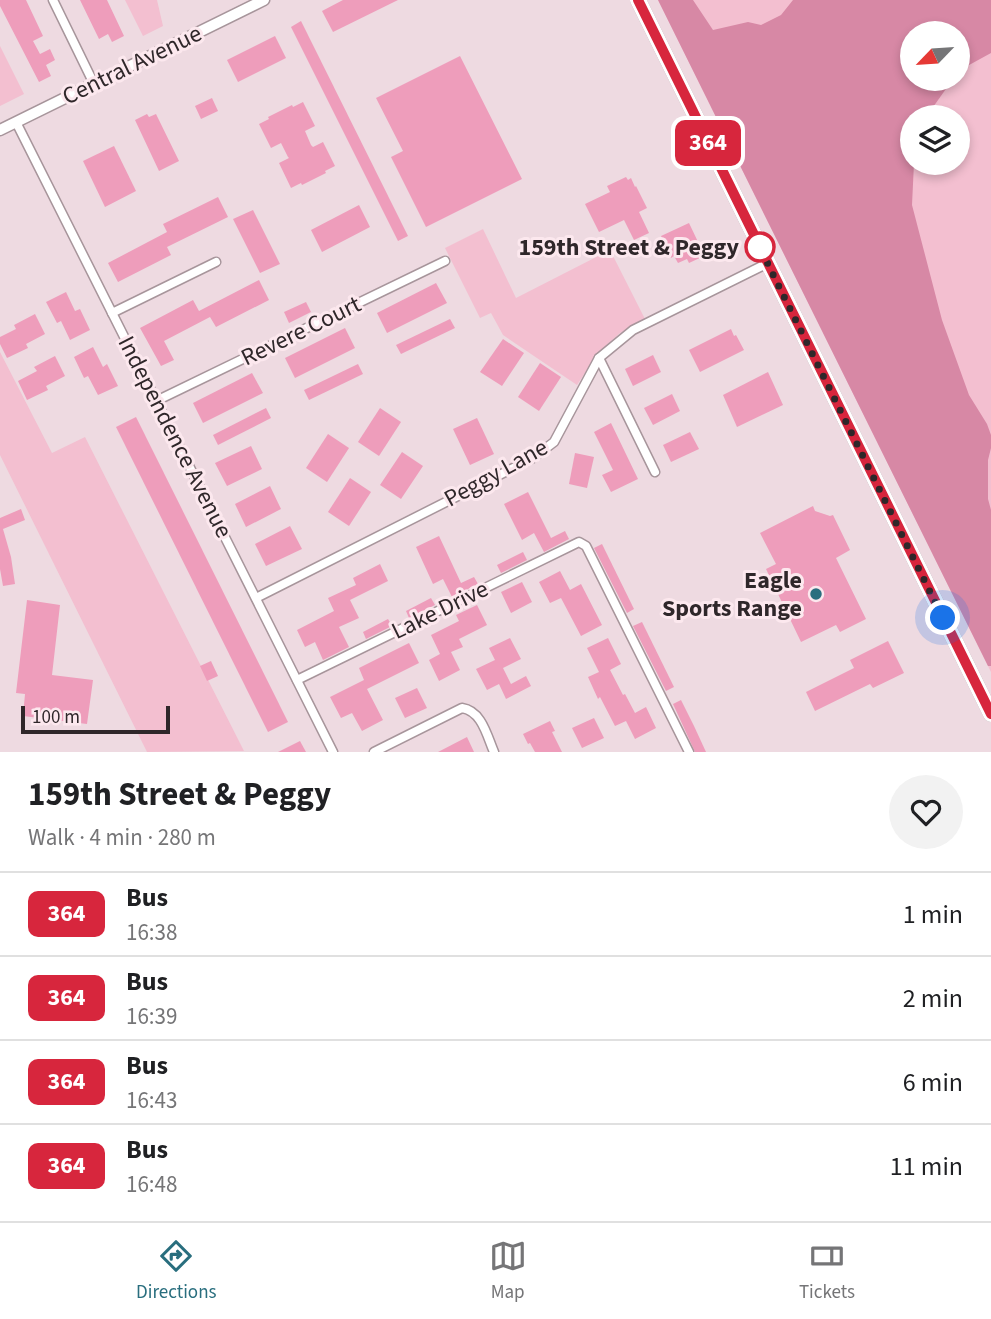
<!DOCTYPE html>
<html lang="en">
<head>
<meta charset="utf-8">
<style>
  :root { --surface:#fff; --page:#f2f2f2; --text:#202124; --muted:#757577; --line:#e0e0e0; --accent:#296e7e }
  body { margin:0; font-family:"Source Sans 3",sans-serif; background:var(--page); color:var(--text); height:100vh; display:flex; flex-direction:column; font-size:26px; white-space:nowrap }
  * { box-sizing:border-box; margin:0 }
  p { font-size:23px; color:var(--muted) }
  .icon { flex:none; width:38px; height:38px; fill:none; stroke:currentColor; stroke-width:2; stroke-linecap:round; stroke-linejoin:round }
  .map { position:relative; height:752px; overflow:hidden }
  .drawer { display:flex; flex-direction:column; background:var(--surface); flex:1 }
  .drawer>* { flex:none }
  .badge { padding:0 14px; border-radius:10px; font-size:24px; line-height:46px }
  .needle { width:46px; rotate:245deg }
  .tools { position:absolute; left:900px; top:21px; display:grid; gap:14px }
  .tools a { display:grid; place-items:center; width:70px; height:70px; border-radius:50%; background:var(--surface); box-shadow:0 4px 10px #0003; font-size:35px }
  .scale { position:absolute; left:21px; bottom:18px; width:149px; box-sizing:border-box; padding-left:7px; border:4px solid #2f272a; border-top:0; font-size:19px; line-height:24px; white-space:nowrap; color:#2f272a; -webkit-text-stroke:5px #fce8ee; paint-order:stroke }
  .you { position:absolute; width:35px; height:35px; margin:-18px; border:5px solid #fff; border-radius:50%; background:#1a73e8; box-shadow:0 0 0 10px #1a73e833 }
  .map>.badge { position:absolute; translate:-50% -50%; box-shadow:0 0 0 4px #fff }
  .round { display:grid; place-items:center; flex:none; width:74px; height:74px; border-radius:37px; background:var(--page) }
  .summary { display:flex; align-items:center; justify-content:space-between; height:119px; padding:0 28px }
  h1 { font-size:33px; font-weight:700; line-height:52px }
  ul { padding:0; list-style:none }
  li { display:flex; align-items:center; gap:21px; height:84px; padding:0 28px; border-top:2px solid var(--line) }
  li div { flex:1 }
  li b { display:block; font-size:26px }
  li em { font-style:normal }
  li .badge { min-width:77px; font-weight:700; text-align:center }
  .tabs { display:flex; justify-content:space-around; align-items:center; height:98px; border-top:2px solid var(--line); background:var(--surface); font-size:19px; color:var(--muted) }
  .tabs a { display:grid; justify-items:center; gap:4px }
  .tabs .current { color:var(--accent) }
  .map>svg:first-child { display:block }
  .green { fill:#f3bfd0; fill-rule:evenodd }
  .forest { fill:#d788a5 }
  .building { fill:#ee9dbb }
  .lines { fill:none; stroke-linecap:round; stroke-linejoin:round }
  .minor-casing { stroke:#a7959b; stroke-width:11 }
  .tertiary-casing { stroke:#a7959b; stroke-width:13 }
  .primary-casing { stroke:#a7959b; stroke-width:16 }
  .minor { stroke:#fff; stroke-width:8 }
  .tertiary { stroke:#fff; stroke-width:10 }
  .primary { stroke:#fff; stroke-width:12 }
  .line-casing { stroke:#fff; stroke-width:16 }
  .line { stroke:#d7263d; stroke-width:10 }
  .walk { stroke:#2f272a; stroke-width:7; stroke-dasharray:0 12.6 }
  .stop-dot { fill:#fff; stroke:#d7263d; stroke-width:3.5 }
  .poi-dot { fill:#296e7e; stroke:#fce8ee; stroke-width:2.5 }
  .labels { text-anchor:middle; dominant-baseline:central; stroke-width:6; stroke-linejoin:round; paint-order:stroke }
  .street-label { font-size:24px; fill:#2f272a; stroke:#fce8ee }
  .stop-label { font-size:24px; font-weight:bold; fill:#2f272a; stroke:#fce8ee; text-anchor:end }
  .poi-label { font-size:24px; font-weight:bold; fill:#2f272a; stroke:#fce8ee; text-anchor:end }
</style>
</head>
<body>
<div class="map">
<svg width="991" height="752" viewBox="0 0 991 752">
  <rect width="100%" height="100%" fill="#eedae1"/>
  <g class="green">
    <polygon points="125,0 157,0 163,26 143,36"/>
    <path d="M658 0H991V672L988 666ZM912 33H957V79H912ZM912 117H957V163H912Z"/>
    <polygon points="0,46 24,94 0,106"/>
    <polygon points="483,229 516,298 610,250 645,319 620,333 598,353 577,385 503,335 491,313 480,318 445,248"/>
    <polygon points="0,352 52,453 85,437 244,751 147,752 0,455"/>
  </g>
  <polygon class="forest" points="658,0 693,0 713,30 748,22 761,25 781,15 793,0 991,0 991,53 960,70 957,73 957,33 912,33 912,79 953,79 926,117 912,117 912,163 914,163 912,205 942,320 969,395 987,424 991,435 991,448 988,460 988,499 991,510 991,666 988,666"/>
  <g class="building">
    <polygon points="0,0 26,0 43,36 33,41 40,54 50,49 55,60 46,65 51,76 39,82 0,6"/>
    <polygon points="80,0 107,0 124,36 112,42 108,34 99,39"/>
    <polygon points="343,0 398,0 333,32 322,11"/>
    <polygon points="301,21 408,236 398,241 291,27"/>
    <polygon points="275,36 286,58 238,82 227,60"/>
    <polygon points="460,56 522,179 426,227 391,157 403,151 376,98"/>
    <polygon points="212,98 218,111 201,119 195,106"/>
    <polygon points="303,102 315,126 305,131 311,145 313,147 323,142 335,166 325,171 326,173 302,185 301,183 291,188 279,163 289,158 288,157 281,143 271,148 259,124 269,119 268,117 292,105 293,107"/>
    <polygon points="147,114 149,117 156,114 179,161 159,171 135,120"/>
    <polygon points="114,146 136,191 105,207 83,161"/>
    <polygon points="626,177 628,180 631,178 635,187 636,186 647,208 639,212 649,233 634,240 624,220 599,232 585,204 610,192 607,186"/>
    <polygon points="218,197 228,217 167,247 171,255 118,282 108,263 167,232 163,224"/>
    <polygon points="359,205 370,227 322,252 311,230"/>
    <polygon points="253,210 280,264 260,273 233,219"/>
    <polygon points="689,223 699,244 704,241 707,249 703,252 704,256 689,263 687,259 678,263 674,256 671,258 661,236"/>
    <polygon points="259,280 269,300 216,327 210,317 164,341 174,360 161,366 140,328 193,300 199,311"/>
    <polygon points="436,283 447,303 387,333 377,313"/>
    <polygon points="66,292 75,311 80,309 90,330 70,340 61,321 57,323 46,302"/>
    <polygon points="306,302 311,312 289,323 284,312"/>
    <polygon points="35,314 45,334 26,344 28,348 7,358 0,344 0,337 16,329 14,325"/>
    <polygon points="450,319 455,328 401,354 396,345"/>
    <polygon points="345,328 355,348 295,378 285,358"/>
    <polygon points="731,329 734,336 736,335 744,350 700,372 689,350"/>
    <polygon points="503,339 524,353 502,386 480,372"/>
    <polygon points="93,347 103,367 107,364 118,386 98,395 88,376 84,378 74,357"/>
    <polygon points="653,355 661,372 633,386 625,369"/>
    <polygon points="55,356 65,376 46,386 48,390 27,400 18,381 37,371 34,367"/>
    <polygon points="540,363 561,377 539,411 518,397"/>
    <polygon points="358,364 363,374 309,400 304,390"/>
    <polygon points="768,372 783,405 737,427 723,395"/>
    <polygon points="252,373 263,393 203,423 193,403"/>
    <polygon points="672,394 680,411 653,425 644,408"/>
    <polygon points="266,408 271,418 218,445 213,435"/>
    <polygon points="380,408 401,422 379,456 358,442"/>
    <polygon points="136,417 288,722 268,732 116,427"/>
    <polygon points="477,418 494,454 470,465 453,429"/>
    <polygon points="611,423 638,479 611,492 602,475 613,470 594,432"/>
    <polygon points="690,432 699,449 671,462 663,445"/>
    <polygon points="328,434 349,448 327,482 306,468"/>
    <polygon points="251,446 262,469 227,486 215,463"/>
    <polygon points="402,452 423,466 401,499 380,485"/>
    <polygon points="575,453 594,457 587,488 569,484"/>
    <polygon points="350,478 371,492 349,526 328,512"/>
    <polygon points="270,486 281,509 246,527 235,504"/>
    <polygon points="528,492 551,538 565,531 569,539 544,552 534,533 522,540 504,504"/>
    <polygon points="813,506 815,511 830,516 833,515 850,550 836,558 866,619 840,632 836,625 801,642 766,569 776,564 760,533"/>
    <polygon points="21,509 25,520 3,529 11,557 15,584 3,586 0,569 0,518"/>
    <polygon points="290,526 302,549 266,566 255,544"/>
    <polygon points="439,536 461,583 474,577 478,584 452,597 443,579 433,584 416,547"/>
    <polygon points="602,544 634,609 627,613 594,548"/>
    <polygon points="523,552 527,560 501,573 497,565"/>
    <polygon points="380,564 388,581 350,600 359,618 339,627 349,647 323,660 315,642 305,647 297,630 334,611 328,598 356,585 353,578"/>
    <polygon points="560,571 570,590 581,584 602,625 581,636 561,598 550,603 539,582"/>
    <polygon points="522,582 532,602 511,613 501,592"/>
    <polygon points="431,598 435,605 409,618 406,611"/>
    <polygon points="27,600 60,605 52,675 93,680 87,724 23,716 25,694 16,693"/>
    <polygon points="477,605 487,625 459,639 463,647 451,652 460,670 439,681 429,660 440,654 431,635 459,621 456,615"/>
    <polygon points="388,619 392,626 366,639 363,632"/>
    <polygon points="642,622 674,687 666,691 633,626"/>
    <polygon points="510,638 521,659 503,668 511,684 526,676 531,686 506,699 499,684 487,690 476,669 495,660 489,648"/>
    <polygon points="608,638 621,664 610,670 623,695 625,694 635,713 646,707 656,728 635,739 626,721 615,726 600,697 598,699 588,677 599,672 587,648"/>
    <polygon points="888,641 904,673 873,688 870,684 815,711 806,692 854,668 850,660"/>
    <polygon points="409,643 419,663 367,689 383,720 362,731 352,713 341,718 330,697 364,680 359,668"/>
    <polygon points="211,661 218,676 207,681 200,666"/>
    <polygon points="417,688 427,708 405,718 395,698"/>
    <polygon points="681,700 694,726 706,752 695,752 673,704"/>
    <polygon points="594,718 604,738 582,748 572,728"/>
    <polygon points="550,721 555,731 552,732 562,752 535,752 530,743 528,744 523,734"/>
    <polygon points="467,737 474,752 438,752"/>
    <polygon points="300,741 306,752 278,752"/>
  </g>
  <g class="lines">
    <defs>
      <g id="minor">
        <polyline points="53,0 94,84"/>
        <polyline points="16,122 333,752"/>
        <polyline points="112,313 216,262"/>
        <polyline points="599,358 655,472"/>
        <polyline points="156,401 445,261"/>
        <polyline points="256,598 533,458 554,442 599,358 633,330 768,263"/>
        <polyline points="297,680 579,542 586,546 689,752"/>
        <path d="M374 752 462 708C482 711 487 736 494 752"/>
      </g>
      <polyline id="tertiary" points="0,130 264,0"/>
      <polyline id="primary" points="638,0 991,714"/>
    </defs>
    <use href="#minor" class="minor-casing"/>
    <use href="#tertiary" class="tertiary-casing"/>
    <use href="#primary" class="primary-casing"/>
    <use href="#minor" class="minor"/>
    <use href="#tertiary" class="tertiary"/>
    <use href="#primary" class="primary"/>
  </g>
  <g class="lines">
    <defs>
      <polyline id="line" points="638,0 991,714"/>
    </defs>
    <use href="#line" class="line-casing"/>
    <use href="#line" class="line"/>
    <polyline class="walk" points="760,247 758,244 943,618"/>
  </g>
  <circle class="stop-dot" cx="760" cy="247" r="14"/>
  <circle class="poi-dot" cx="816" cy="594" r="7"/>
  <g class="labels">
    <g class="street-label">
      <text transform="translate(132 65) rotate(-26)">Central Avenue</text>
      <text transform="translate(301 331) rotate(-26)">Revere Court</text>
      <text transform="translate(175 437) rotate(63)">Independence Avenue</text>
      <text transform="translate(496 473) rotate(-29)">Peggy Lane</text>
      <text transform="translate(440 610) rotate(-26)">Lake Drive</text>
    </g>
    <g class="stop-label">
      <text x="739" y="247">159th Street &amp; Peggy</text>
    </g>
    <g class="poi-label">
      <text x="802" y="580">Eagle<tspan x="802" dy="28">Sports Range</tspan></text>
    </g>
  </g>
</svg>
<div class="tools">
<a><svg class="needle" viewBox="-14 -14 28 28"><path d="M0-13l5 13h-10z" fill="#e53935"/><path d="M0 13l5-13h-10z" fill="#757577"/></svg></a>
<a><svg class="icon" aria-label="layers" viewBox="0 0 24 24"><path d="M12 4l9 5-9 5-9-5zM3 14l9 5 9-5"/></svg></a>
</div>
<div class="scale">100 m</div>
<div class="you" style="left:943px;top:618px"></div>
<b class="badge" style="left:708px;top:143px;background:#d7263d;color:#fff">364</b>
</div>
<section class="drawer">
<div class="summary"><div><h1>159th Street &amp; Peggy</h1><p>Walk · 4 min · 280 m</p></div><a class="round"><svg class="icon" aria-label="heart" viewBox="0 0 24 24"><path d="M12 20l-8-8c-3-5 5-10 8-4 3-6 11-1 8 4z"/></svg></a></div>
<ul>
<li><span class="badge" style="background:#d7263d;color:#fff">364</span><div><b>Bus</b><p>16:38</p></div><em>1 min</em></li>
<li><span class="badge" style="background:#d7263d;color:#fff">364</span><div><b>Bus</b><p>16:39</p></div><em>2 min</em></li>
<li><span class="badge" style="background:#d7263d;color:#fff">364</span><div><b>Bus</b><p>16:43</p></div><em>6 min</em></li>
<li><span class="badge" style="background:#d7263d;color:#fff">364</span><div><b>Bus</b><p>16:48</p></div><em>11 min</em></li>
</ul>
</section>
<nav class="tabs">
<a class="current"><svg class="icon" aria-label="directions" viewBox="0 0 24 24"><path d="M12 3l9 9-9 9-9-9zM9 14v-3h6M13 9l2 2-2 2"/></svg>Directions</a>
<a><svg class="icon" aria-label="map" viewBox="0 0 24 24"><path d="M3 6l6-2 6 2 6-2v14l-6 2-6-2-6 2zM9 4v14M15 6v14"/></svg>Map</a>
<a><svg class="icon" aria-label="tickets" viewBox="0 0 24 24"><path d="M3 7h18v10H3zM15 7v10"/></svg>Tickets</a>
</nav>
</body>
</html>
